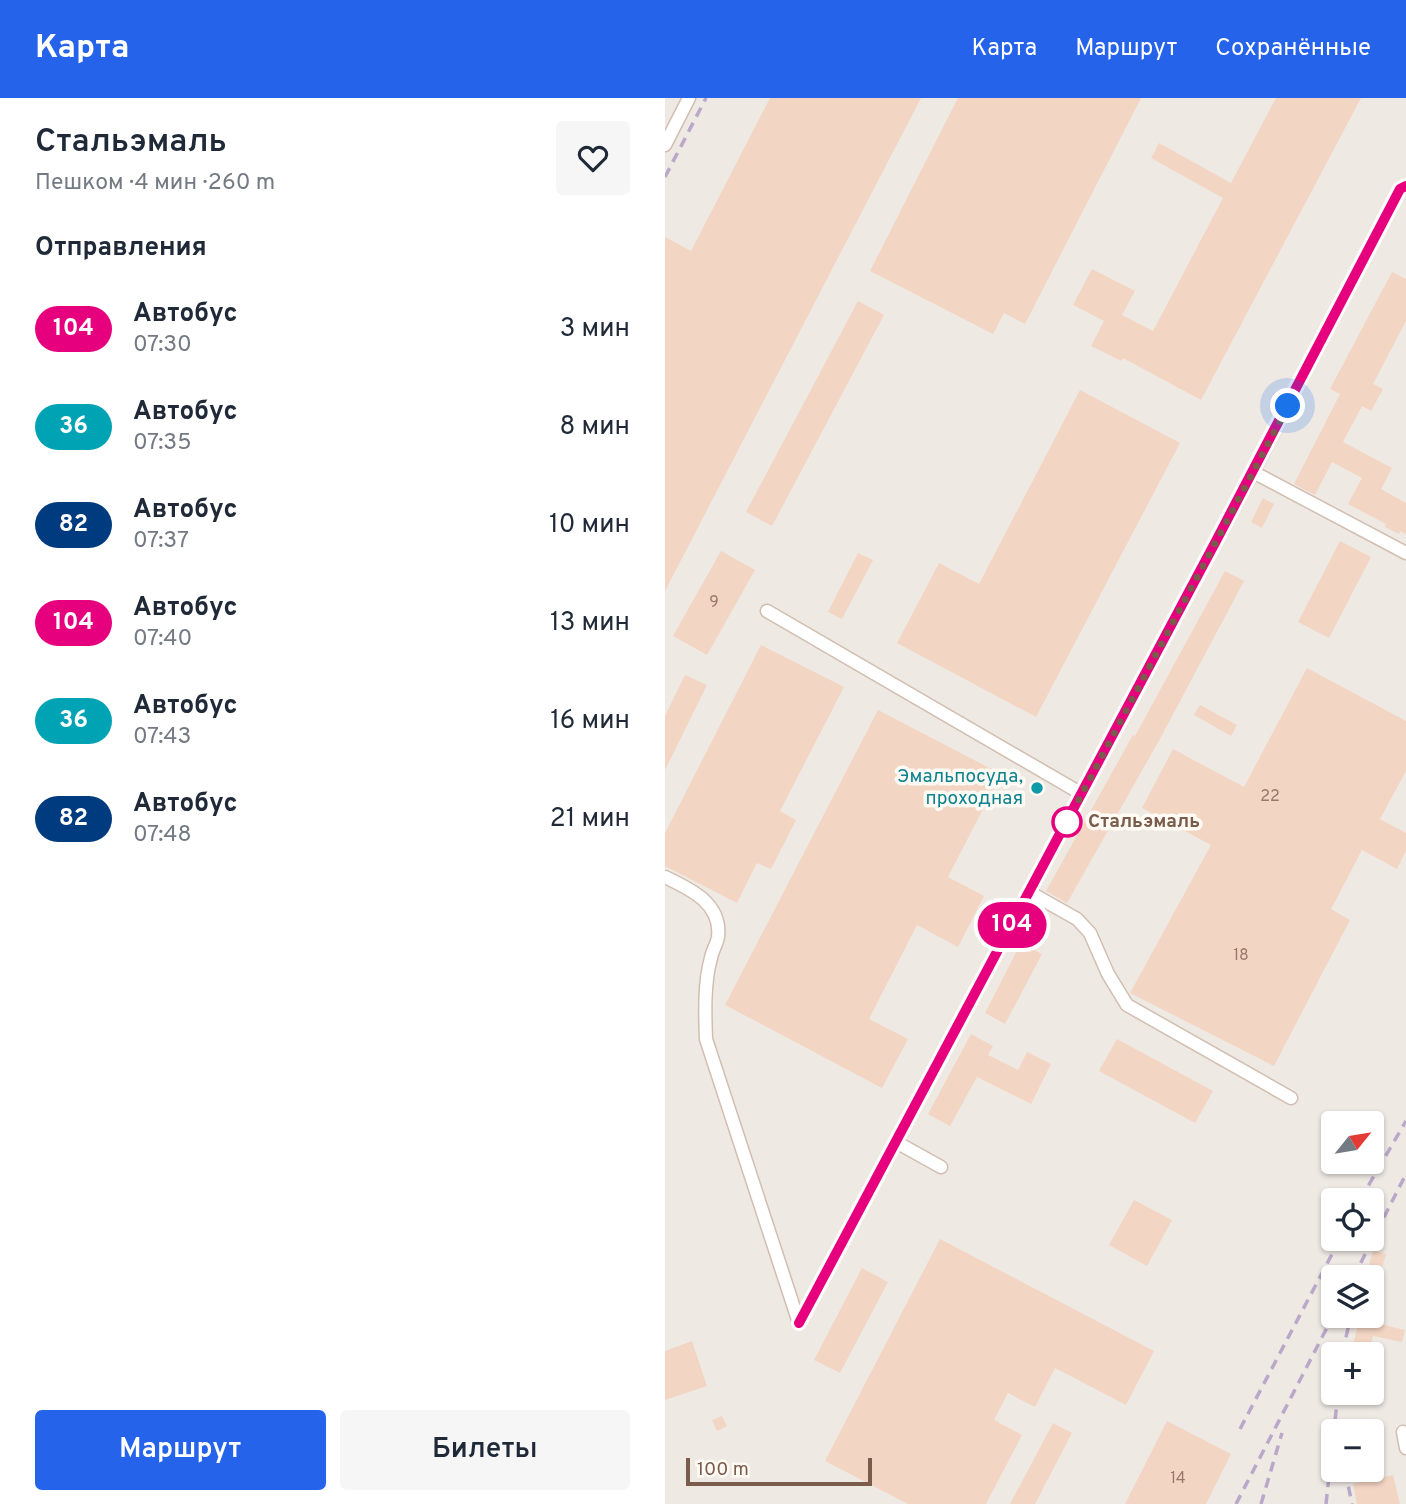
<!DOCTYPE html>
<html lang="ru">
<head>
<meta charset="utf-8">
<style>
  :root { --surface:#fff; --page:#f6f6f7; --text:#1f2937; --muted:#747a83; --accent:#2563eb }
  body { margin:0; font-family:Overpass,sans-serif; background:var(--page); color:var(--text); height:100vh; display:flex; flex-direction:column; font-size:26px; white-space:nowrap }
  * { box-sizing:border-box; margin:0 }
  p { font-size:23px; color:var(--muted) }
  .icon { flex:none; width:38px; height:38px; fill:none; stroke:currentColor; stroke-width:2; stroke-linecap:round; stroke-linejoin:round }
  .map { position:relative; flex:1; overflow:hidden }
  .sheet { display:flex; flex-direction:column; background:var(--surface); width:665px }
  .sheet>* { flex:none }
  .badge { padding:0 14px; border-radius:23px; font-size:24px; line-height:46px }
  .needle { width:46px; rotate:60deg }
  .fabs { position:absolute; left:656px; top:1013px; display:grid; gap:14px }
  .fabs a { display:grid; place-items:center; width:63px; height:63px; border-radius:7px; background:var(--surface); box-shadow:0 2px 5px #0004; font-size:35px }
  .scale { position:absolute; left:21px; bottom:18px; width:186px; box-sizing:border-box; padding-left:7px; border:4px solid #7a5c4d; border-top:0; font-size:19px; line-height:24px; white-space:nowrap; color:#7a5c4d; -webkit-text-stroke:5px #fffaf3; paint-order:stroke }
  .you { position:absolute; width:35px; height:35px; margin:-18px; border:5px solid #fff; border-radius:50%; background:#1a73e8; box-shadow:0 0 0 10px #1a73e833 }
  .map>.badge { position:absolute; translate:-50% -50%; box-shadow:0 0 0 4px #fff }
  h2 { padding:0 35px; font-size:26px; line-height:63px }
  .round { display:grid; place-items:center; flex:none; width:74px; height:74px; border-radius:7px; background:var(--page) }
  .summary { display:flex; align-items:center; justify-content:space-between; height:119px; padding:0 35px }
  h1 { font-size:33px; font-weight:600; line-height:52px }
  .cta { display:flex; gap:14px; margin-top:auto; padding:14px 35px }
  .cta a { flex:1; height:80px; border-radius:7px; background:var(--accent); color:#fff; font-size:28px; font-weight:600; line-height:80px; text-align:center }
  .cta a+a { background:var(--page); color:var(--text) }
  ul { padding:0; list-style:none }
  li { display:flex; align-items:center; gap:21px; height:98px; padding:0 35px }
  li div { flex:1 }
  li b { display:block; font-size:26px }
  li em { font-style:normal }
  li .badge { min-width:77px; font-weight:700; text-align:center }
  header { display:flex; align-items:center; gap:42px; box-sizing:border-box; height:98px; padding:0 35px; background:var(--accent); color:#fff }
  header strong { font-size:33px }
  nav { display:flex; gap:38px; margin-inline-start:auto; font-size:24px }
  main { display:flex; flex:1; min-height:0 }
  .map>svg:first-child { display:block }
  .industrial { fill:#efe9e4; fill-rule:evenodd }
  .building { fill:#f3d5c3 }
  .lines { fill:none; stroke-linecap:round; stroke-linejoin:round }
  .minor-casing { stroke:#d1beb0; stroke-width:15 }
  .minor { stroke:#fff; stroke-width:12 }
  .rail { stroke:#b9a8c9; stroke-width:3.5; stroke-dasharray:10 7; stroke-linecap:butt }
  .line-casing { stroke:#fff; stroke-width:16 }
  .line { stroke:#e6007e; stroke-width:10 }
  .walk { stroke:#7a5c4d; stroke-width:7; stroke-dasharray:0 12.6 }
  .culture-dot { fill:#0f9aa8; stroke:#fffaf3; stroke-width:2.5 }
  .stop-dot { fill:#fff; stroke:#e6007e; stroke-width:3.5 }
  .labels { text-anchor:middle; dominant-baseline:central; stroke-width:7; stroke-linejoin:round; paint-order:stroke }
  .number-label { font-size:16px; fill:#987a6a }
  .culture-label { font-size:19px; fill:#0d838f; stroke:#fffaf3; text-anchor:end }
  .stop-label { font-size:19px; font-weight:bold; fill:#7a5c4d; stroke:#fffaf3; text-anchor:start }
</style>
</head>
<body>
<header>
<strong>Карта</strong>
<nav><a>Карта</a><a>Маршрут</a><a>Сохранённые</a></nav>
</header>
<main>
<section class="sheet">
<div class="summary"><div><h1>Стальэмаль</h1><p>Пешком · 4 мин · 260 m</p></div><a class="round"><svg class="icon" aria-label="heart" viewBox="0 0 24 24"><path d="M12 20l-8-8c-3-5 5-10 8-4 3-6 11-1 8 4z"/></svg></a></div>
<h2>Отправления</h2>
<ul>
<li><span class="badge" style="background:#e6007e;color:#fff">104</span><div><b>Автобус</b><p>07:30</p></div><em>3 мин</em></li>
<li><span class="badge" style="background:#00a3b4;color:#fff">36</span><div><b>Автобус</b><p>07:35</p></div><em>8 мин</em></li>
<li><span class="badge" style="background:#003b80;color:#fff">82</span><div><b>Автобус</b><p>07:37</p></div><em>10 мин</em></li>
<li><span class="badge" style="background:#e6007e;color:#fff">104</span><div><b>Автобус</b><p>07:40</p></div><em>13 мин</em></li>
<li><span class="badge" style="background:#00a3b4;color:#fff">36</span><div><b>Автобус</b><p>07:43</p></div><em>16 мин</em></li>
<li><span class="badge" style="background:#003b80;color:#fff">82</span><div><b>Автобус</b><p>07:48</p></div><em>21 мин</em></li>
</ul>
<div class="cta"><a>Маршрут</a><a>Билеты</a></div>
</section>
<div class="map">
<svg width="741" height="1406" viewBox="0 0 741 1406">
  <rect width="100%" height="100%" fill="#fdf6ec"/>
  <path class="industrial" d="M0 0H741V1406H0ZM668 1026H707V1064H668ZM668 1102H707V1141H668ZM668 1180H707V1218H668ZM668 1256H707V1295H668ZM668 1334H707V1372H668Z"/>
  <g class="building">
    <polygon points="105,0 256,0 0,493 0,139 26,153"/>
    <polygon points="293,0 476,0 360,226 339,215 328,236 205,173"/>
    <polygon points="611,0 696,0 536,302 458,260 456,263 426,248 439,223 408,207 427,171 470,193 457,217 488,233 558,100 486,60 494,45 566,85"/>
    <polygon points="727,174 741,181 741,223 708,286 718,291 706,313 697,308 678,344 727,370 716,391 741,405 741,436 735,433 734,436 720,429 721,426 683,406 697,380 667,364 650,397 629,386 675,296 665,291"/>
    <polygon points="193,203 219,217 107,428 81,414"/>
    <polygon points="415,292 515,345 371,619 232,545 274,465 314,486"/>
    <polygon points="598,400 609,406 597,430 586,424"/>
    <polygon points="675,443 706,459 664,540 633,524"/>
    <polygon points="56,453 90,472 42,557 8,538"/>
    <polygon points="193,455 208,462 177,521 163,514"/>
    <polygon points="560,473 579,483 496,639 402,805 381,793 468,637 470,638"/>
    <polygon points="96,547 179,589 115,713 131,722 106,771 92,765 72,805 0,768 0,735"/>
    <polygon points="642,570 741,623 741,673 715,721 741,735 741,753 732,771 697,752 666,811 685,822 609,968 465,895 546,747 477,710 508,651 579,689"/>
    <polygon points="20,577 42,587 0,672 0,618"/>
    <polygon points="535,607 572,627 566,638 529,617"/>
    <polygon points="213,612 336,676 283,779 319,798 293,849 252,827 204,921 243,941 217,990 60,907"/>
    <polygon points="356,845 377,856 340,926 320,915"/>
    <polygon points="306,936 328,948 323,957 353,972 362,954 386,966 366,1006 312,979 285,1028 263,1016"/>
    <polygon points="452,941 548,993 530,1025 434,973"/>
    <polygon points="469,1102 507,1122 482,1168 444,1147"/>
    <polygon points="275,1141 489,1253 461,1307 390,1270 370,1309 343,1295 329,1322 357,1337 321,1406 243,1406 160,1363"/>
    <polygon points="708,1152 721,1156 717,1170 704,1167"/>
    <polygon points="197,1170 223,1184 175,1275 149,1262"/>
    <polygon points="695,1218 713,1218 711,1225 740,1232 737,1244 708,1238 704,1256 686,1256"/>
    <polygon points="27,1243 42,1288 0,1302 0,1253"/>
    <polygon points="57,1318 62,1328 52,1333 47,1322"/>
    <polygon points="502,1323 566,1356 541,1406 460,1406"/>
    <polygon points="388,1325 407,1335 370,1406 345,1406"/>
    <polygon points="728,1377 735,1406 692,1406 688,1386"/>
  </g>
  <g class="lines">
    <defs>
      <g id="minor">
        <polyline points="0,47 24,0"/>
        <polyline points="588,374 741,455"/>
        <polyline points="102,513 417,696"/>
        <path d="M0 779C25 791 57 805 53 839 52 846 47 853 46 860 39 884 40 916 41 941L134 1225"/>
        <polyline points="364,794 412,821 425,835 443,876 462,907 626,1000"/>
        <polyline points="231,1044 276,1069"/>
        <polyline points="134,1225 588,374 735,91 741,88"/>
        <polyline points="738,1334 741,1350"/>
      </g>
    </defs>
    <use href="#minor" class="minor-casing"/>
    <use href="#minor" class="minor"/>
    <g class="rail">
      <polyline points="0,79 41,0"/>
      <polyline points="695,1102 741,1023"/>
      <polyline points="688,1180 741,1076"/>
      <polyline points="677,1256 686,1218"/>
      <polyline points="575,1331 675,1141"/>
      <polyline points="680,1372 687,1406"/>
      <polyline points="571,1406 668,1218"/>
      <polyline points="596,1406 617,1335"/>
      <polyline points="661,1406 673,1295"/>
    </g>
  </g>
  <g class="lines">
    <defs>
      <polyline id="line" points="134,1225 551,443 735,91 741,88"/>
    </defs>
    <use href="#line" class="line-casing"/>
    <use href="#line" class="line"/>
    <polyline class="walk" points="402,724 623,308"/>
  </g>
  <circle class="culture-dot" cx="372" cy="690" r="7"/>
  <circle class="stop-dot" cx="402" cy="724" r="14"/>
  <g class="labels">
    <g class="number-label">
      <text x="49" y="505">9</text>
      <text x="605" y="699">22</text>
      <text x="576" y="858">18</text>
      <text x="513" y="1381">14</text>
    </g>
    <g class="culture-label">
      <text x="358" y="679">Эмальпосуда,<tspan x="358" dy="22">проходная</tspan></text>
    </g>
    <g class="stop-label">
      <text x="423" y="724">Стальэмаль</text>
    </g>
  </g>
</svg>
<div class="fabs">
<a><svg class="needle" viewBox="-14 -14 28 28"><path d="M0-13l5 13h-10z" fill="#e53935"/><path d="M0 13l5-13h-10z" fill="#747a83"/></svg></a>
<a><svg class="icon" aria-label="locate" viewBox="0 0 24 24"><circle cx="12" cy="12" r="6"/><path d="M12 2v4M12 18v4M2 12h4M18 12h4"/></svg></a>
<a><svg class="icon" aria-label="layers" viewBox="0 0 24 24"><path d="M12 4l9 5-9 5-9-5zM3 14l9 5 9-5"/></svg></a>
<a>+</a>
<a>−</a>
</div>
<div class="scale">100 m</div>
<div class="you" style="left:623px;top:308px"></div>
<b class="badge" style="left:347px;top:827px;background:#e6007e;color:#fff">104</b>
</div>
</main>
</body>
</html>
